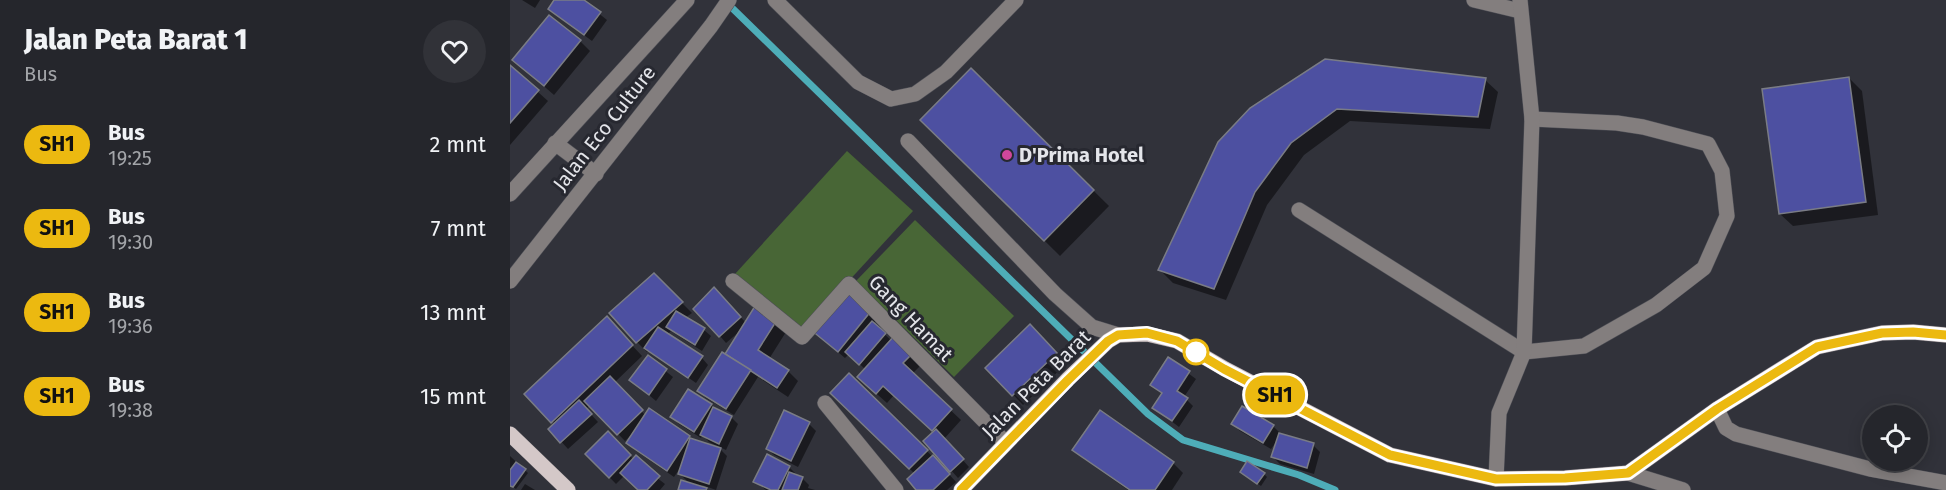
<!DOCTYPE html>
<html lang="id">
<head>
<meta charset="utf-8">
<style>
  :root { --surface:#25262c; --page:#313238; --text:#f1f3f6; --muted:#a3a5a9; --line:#424348 }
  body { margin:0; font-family:"Fira Sans",sans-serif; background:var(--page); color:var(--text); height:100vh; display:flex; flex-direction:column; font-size:22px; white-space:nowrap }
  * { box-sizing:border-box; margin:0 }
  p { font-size:20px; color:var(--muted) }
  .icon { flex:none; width:33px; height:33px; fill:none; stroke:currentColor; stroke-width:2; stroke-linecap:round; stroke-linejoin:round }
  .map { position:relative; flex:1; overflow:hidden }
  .drawer { display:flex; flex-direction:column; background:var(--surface); width:510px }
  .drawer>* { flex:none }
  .badge { padding:0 12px; border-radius:20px; font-size:21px; line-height:39px }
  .buttons { position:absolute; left:1352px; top:405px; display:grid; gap:12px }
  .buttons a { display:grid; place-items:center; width:66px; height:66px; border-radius:50%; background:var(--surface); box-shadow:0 3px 15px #0003,0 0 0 2px var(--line); font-size:30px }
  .map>.badge { position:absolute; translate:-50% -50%; box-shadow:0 0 0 3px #fff }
  .round { display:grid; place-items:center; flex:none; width:63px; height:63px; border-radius:32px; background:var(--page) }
  .headline { display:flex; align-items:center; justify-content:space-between; height:102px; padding:0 24px }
  h1 { font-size:28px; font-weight:800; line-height:45px }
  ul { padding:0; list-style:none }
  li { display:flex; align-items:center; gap:18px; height:84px; padding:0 24px }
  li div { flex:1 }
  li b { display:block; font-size:22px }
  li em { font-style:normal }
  li .badge { min-width:66px; font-weight:700; text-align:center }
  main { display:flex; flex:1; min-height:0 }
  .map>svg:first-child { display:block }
  .green { fill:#486636 }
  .shadow { fill:#0007 }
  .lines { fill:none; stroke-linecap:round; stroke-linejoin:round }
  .stream { stroke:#4eadb8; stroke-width:7 }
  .building { fill:#4d50a1; stroke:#7a7c85; stroke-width:1.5 }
  .minor-casing { stroke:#4e4f56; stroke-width:16 }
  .major-casing { stroke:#4e4f56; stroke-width:16 }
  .minor { stroke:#837e7e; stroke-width:15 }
  .major { stroke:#d4c8c8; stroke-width:15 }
  .line-casing { stroke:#fff; stroke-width:14 }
  .line { stroke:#ecb910; stroke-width:9 }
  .hotel-dot { fill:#d1479c; stroke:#272830; stroke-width:2 }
  .stop-dot { fill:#fff; stroke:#ecb910; stroke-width:3 }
  .labels { text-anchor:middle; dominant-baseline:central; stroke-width:6; stroke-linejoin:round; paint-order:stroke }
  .street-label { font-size:20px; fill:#e4e5ea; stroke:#272830 }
  .poi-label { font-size:20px; font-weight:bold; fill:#e4e5ea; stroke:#272830; text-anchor:start }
</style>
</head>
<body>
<main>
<section class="drawer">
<div class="headline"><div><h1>Jalan Peta Barat 1</h1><p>Bus</p></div><a class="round"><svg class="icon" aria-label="heart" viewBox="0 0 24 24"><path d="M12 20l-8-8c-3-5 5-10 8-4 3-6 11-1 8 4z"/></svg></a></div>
<ul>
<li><span class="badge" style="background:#ecb910;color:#111">SH1</span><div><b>Bus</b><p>19:25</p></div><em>2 mnt</em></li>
<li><span class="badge" style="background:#ecb910;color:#111">SH1</span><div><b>Bus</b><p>19:30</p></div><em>7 mnt</em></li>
<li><span class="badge" style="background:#ecb910;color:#111">SH1</span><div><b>Bus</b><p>19:36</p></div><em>13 mnt</em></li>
<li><span class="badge" style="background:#ecb910;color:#111">SH1</span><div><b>Bus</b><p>19:38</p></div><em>15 mnt</em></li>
</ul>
</section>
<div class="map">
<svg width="1436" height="490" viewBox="0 0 1436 490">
  <rect width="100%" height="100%" fill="#31323a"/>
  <g class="green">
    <polygon points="337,151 403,211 290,334 225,274"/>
    <polygon points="405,220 504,316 444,377 346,281"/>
  </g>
  <g class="shadow">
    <polygon points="12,0 30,0 25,8"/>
    <polygon points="46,0 72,0 97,20 82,41 47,15"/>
    <polygon points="70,41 80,51 44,95 4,60"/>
    <polygon points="0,67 38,101 0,145"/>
    <polygon points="461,70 599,206 550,256 413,120"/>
    <polygon points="1339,78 1352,91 1368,215 1283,226 1270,214"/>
    <polygon points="975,80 988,92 980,129 840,121 794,155 757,205 716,300 663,283 650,270 741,109"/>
    <polygon points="144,275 182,313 175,318 194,330 201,336 192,351 161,331 157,335 192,358 198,365 186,383 139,350 137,352 127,342"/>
    <polygon points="334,291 367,319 363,324 382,341 413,363 402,374 451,420 434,439 459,467 448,478 415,441 424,433 384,395 377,403 359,387 356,370 339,354 335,358 310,337"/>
    <polygon points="211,296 236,323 246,309 276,332 259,359 278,371 288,381 278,397 248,377 224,415 196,398 189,391 215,356 230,331 216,343 210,336"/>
    <polygon points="520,326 556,364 513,405 477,368"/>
    <polygon points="106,328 132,356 104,383 136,416 182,440 210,449 217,456 206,490 192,485 196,490 169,490 181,485 170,474 172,465 164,477 125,450 118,443 121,435 115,441 80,405 76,409 88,422 58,449 40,429 45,424 16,394"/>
    <polygon points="138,357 163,377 146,401 121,380"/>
    <polygon points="659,359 686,379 674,397 683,406 669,427 644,408 653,395 642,384"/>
    <polygon points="339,375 427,461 446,482 437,490 408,490 405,474 322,393"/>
    <polygon points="201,405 221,417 228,424 216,450 199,442 193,435 191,438 169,424 162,417"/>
    <polygon points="733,408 763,426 770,433 769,434 803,445 810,452 804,474 770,464 763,457 768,439 761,449 730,431 723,424"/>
    <polygon points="590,412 663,463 673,473 662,490 618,490 574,459 564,449"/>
    <polygon points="299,424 306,431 288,467 264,455 257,448"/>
    <polygon points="98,433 124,460 155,484 150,490 130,490 114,476 106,484 77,454"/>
    <polygon points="0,456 18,473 6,489 0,485"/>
    <polygon points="279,467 286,474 285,476 292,478 299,485 298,488 305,490 256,490 245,481"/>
    <polygon points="754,474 757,477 751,486 735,475"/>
    <polygon points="15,484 25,490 11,490"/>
  </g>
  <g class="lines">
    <polyline class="stream" points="217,3 638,414 673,440 789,475 825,490"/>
  </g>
  <g class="building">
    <polygon points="44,0 74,0 91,12 74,35 38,9"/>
    <polygon points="39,15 71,40 34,86 2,60"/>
    <polygon points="815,59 976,78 968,117 827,109 781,143 745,192 704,289 648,270 708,142 740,108"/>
    <polygon points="0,65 29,90 0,123"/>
    <polygon points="461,68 584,190 534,241 410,120"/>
    <polygon points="1339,77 1356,202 1269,214 1252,89"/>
    <polygon points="144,273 173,302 126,343 99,313"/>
    <polygon points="204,287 231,317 209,337 183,309"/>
    <polygon points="334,289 361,311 328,352 301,330"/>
    <polygon points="245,306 267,320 248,350 279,370 267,388 215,354"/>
    <polygon points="166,311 195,328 185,345 156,327"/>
    <polygon points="97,316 123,345 41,423 14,394"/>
    <polygon points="362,321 376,333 349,365 335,352"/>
    <polygon points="520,324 547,353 502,396 475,368"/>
    <polygon points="148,327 193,356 178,378 134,348"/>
    <polygon points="385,335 404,352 393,363 442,409 422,431 373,386 366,394 347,377"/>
    <polygon points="212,352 241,370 216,409 187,391"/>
    <polygon points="138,355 157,369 139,395 119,380"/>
    <polygon points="658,357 680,371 667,391 678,398 662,421 642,408 652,393 640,385"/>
    <polygon points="339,373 418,450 399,469 320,393"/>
    <polygon points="100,376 133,410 107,435 74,401"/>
    <polygon points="178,389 202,404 184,432 160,417"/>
    <polygon points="69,400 82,414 50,443 38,429"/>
    <polygon points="732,406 764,425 753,443 721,424"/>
    <polygon points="203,407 222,416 209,444 190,435"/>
    <polygon points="139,408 180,436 157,471 116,443"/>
    <polygon points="274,410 300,422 281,461 256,449"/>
    <polygon points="590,410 664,462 645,490 620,490 562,450"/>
    <polygon points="426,429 454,459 440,472 413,441"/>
    <polygon points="98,431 121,455 99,478 75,454"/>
    <polygon points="769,433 804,443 797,468 761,457"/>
    <polygon points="180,438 211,448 199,484 168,474"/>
    <polygon points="257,454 280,466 268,490 261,490 243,482"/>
    <polygon points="126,455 150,476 137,490 128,490 110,473"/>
    <polygon points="423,455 440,474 423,490 406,490 397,479"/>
    <polygon points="737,461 755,473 747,484 730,472"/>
    <polygon points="6,462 16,469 3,487 0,486 0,470"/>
    <polygon points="279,472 293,477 288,490 272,490"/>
    <polygon points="171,480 197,488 196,490 168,490"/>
  </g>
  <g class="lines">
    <defs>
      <g id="minor">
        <polyline points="265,0 348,82 381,99 405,94 436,72 506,0"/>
        <polyline points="964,0 1010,11"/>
        <polyline points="398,141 545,294 582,327 608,335"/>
        <polyline points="45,143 86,174"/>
        <polyline points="0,194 177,0"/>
        <polyline points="789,210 1014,352 1074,346 1146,305 1194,268 1217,216 1212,171 1198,144 1133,127 1107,123 1022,119"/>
        <polyline points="0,281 201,26 219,0"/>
        <polyline points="223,281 292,337 339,284 496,443"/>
        <polyline points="315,403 386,490"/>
        <polyline points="1207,409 1216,428 1226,434 1360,469 1436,483"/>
        <polyline points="1118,473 1173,490"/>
        <polyline points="986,479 989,413 1014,352 1022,119 1010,0"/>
      </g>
      <g id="major">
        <polyline points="0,434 58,490"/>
        <polyline points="451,490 558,379 598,341 608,335 637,334 667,341 715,369 880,455 986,479 1055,478 1118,473 1207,409 1307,347 1372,333 1403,332 1436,335"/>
      </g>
    </defs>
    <use href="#minor" class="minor-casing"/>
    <use href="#major" class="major-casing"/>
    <use href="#minor" class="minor"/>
    <use href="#major" class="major"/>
  </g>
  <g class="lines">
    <defs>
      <polyline id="line" points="451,490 558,380 598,341 608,335 637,333 667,341 714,369 880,455 986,479 1055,478 1118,473 1207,409 1307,347 1372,333 1403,332 1436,335"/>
    </defs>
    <use href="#line" class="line-casing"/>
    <use href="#line" class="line"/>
  </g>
  <circle class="hotel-dot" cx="497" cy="155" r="6"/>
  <circle class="stop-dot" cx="686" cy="352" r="12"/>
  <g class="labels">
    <g class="street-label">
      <text transform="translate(94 128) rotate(-52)">Jalan Eco Culture</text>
      <text transform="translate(401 318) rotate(46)">Gang Hamat</text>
      <text transform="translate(526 384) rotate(-45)">Jalan Peta Barat</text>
    </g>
    <g class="poi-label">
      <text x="509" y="155">D'Prima Hotel</text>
    </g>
  </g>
</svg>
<div class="buttons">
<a><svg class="icon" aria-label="locate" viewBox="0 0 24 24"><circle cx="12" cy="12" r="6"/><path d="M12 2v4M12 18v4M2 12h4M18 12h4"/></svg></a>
</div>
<b class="badge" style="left:765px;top:395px;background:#ecb910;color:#111">SH1</b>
</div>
</main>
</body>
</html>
